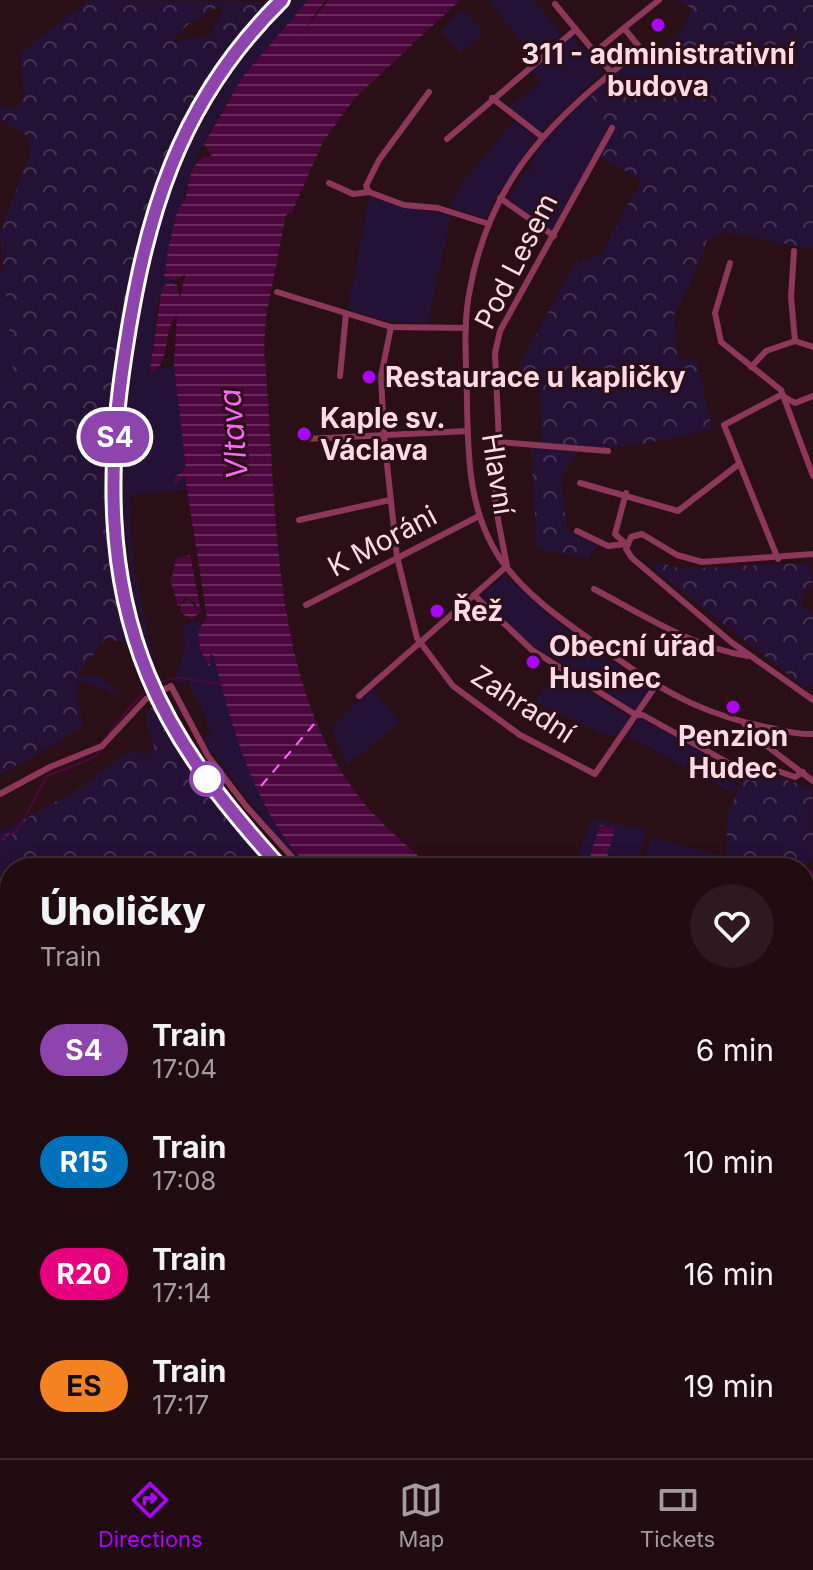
<!DOCTYPE html>
<html lang="en">
<head>
<meta charset="utf-8">
<style>
  :root { --surface:#200b11; --page:#2d191f; --text:#f1f3f6; --muted:#a29b9f; --line:#3d2b31; --accent:#a905ff }
  body { margin:0; font-family:Inter,sans-serif; background:var(--page); color:var(--text); height:100vh; display:flex; flex-direction:column; font-size:30px; white-space:nowrap }
  * { box-sizing:border-box; margin:0 }
  p { font-size:26px; color:var(--muted) }
  .icon { flex:none; width:44px; height:44px; fill:none; stroke:currentColor; stroke-width:2; stroke-linecap:round; stroke-linejoin:round }
  .map { position:relative; flex:1; overflow:hidden }
  .drawer { position:absolute; left:0px; top:858px; width:814px; height:600px; display:flex; flex-direction:column; background:var(--surface); border-radius:32px 32px 0 0; box-shadow:0 4px 20px #0003,0 0 0 2px var(--line) }
  .drawer>* { flex:none }
  .badge { padding:0 16px; border-radius:26px; font-size:28px; line-height:52px }
  .map>.badge { position:absolute; translate:-50% -50%; box-shadow:0 0 0 4px #fff }
  .round { display:grid; place-items:center; flex:none; width:84px; height:84px; border-radius:42px; background:var(--page) }
  .head { display:flex; align-items:center; justify-content:space-between; height:136px; padding:0 40px }
  h1 { font-size:38px; font-weight:800; line-height:60px }
  ul { padding:0; list-style:none }
  li { display:flex; align-items:center; gap:24px; height:112px; padding:0 40px }
  li div { flex:1 }
  li b { display:block; font-size:30px }
  li em { font-style:normal }
  li .badge { min-width:88px; font-weight:700; text-align:center }
  .menu { display:flex; justify-content:space-around; align-items:center; height:112px; border-top:2px solid var(--line); background:var(--surface); font-size:22px; color:var(--muted) }
  .menu a { display:grid; justify-items:center; gap:4px }
  .menu .selected { color:var(--accent) }
  .map>svg:first-child { display:block }
  .green { fill:#241136 }
  .forest { fill:url(#forest-crowns); fill-rule:evenodd }
  .water { fill:url(#water-rules) }
  .lines { fill:none; stroke-linecap:round; stroke-linejoin:round }
  .stream { stroke:#4c073f; stroke-width:2 }
  .ferry { stroke:#ff67fc; stroke-width:2; stroke-dasharray:10 8; stroke-linecap:butt }
  .minor { stroke:#8d375a; stroke-width:6 }
  .rail { stroke:#a905ff; stroke-width:2; stroke-dasharray:12 10; stroke-linecap:butt }
  .line-casing { stroke:#fff; stroke-width:18 }
  .line { stroke:#8e44ad; stroke-width:12 }
  .poi-dot { fill:#a905ff; stroke:#2b0f17; stroke-width:3 }
  .stop-dot { fill:#fff; stroke:#8e44ad; stroke-width:4 }
  .labels { text-anchor:middle; dominant-baseline:central; stroke-width:6; stroke-linejoin:round; paint-order:stroke }
  .poi-label { font-size:28px; font-weight:bold; fill:#ffd9e6; stroke:#2b0f17; text-anchor:start }
  .street-label { font-size:28px; fill:#ffd9e6; stroke:#2b0f17 }
  .water-label { font-size:30px; font-style:italic; fill:#ff67fc; stroke:#2b0f17 }
</style>
</head>
<body>
<div class="map">
<svg width="813" height="1458" viewBox="0 0 813 1458">
  <defs>
    <pattern id="forest-crowns" width="20" height="18" patternUnits="userSpaceOnUse" patternTransform="scale(2)"><rect width="20" height="18" fill="#241136"/><path d="M2 6a3 3 0 1 1 6 0M12 15a3 3 0 1 1 6 0" fill="none" stroke="#453353"/></pattern>
    <pattern id="water-rules" width="6" height="5" patternUnits="userSpaceOnUse" patternTransform="scale(2)"><rect width="6" height="5" fill="#4c073f"/><path d="M0 2.5h6" fill="none" stroke="#672b5b"/></pattern>
  </defs>
  <rect width="100%" height="100%" fill="#2b0f17"/>
  <g class="green">
    <path d="M296 0H308C259 54 211 112 188 183 179 208 173 237 166 265L164 276 177 285 162 287 159 296 150 368 151 372 174 366 186 468 174 478V484L184 475 188 490 129 495 134 566 156 670C117 560 118 466 135 352 156 211 191 102 296 0Z"/>
    <polygon points="488,0 534,0 562,35 534,57"/>
    <polygon points="463,9 484,32 461,53 440,31"/>
    <polygon points="573,36 576,44 579,42 603,72 540,132 508,108 541,82 531,69"/>
    <polygon points="590,95 609,127 551,232 507,201 527,169 535,171 529,166 546,139"/>
    <polygon points="514,121 536,138 494,200 486,219 450,207 463,182"/>
    <polygon points="372,197 405,208 451,215 428,324 386,321 348,309 368,201"/>
    <polygon points="6,266 14,382 0,393 0,271"/>
    <polygon points="504,574 551,618 649,688 635,711 531,644 481,598"/>
    <path d="M192 621 201 623C194 639 202 654 210 668V654L214 656C228 717 263 825 311 868H305L288 852 202 739 211 733 205 723 208 721 187 681 176 683C173 665 190 660 183 629Z"/>
    <polygon points="555,670 630,718 619,736 607,736 535,702"/>
    <polygon points="372,687 400,723 347,765 332,728"/>
    <polygon points="639,717 739,772 733,794 629,736"/>
    <polygon points="592,818 646,830 636,868 604,868 614,832 600,826 587,866 593,868 574,868"/>
    <polygon points="651,838 737,859 745,868 642,868"/>
  </g>
  <g class="forest">
    <path d="M89 0 272 2C236 45 201 90 176 141 146 205 132 270 122 339 108 443 99 542 132 645L106 638 78 675H98L123 695 80 681 76 687 83 727 0 775V393L14 381 0 233 31 150 27 136 0 119V105L17 109 24 96 20 53ZM218 7 224 9 210 36 175 42 174 38 186 26Z"/>
    <path d="M679 0H813V249L724 232 707 240 692 281 674 314 679 359 697 361 712 429 643 444 598 448 542 443 539 383 514 375 575 264 601 254 642 180 598 156 611 132 591 96C597 90 603 83 609 77 634 57 686 46 691 8Z"/>
    <polygon points="531,445 581,449 561,476 567,530 598,546 587,559 537,549"/>
    <polygon points="658,562 681,569 808,563 813,580 800,603 813,614 813,686 803,686 664,577 652,566"/>
    <path d="M151 708H157L215 799 274 868H10V1128L0 1116V833L83 786 131 750 146 756 154 747C152 732 141 722 151 708Z"/>
    <polygon points="762,771 812,789 813,860 797,868 748,868 738,857 726,854 728,814 744,773"/>
    <polygon points="813,1042 813,1162 804,1160 804,1043"/>
    <polygon points="10,1194 10,1380 0,1379 0,1212"/>
    <polygon points="804,1194 813,1201 813,1458 748,1458 747,1448 804,1448"/>
  </g>
  <g class="water">
    <path d="M308 0H326L300 35 329 0H460L354 99 323 142 292 212 286 215 266 317 264 351C280 510 263 720 395 835 408 846 421 861 437 868H311C258 821 229 721 214 656L210 654V668L200 650 198 630 207 618 185 476 174 485V478L186 468 174 366 177 315C163 330 170 358 155 371L150 370 162 287 169 283 177 285 180 298 185 274 175 281 164 277C167 255 171 234 177 213 179 207 184 202 186 197 189 182 190 167 203 157L212 156 204 144 243 76Z"/>
    <polygon points="190,555 201,612 191,619 181,613 180,605 188,599 196,608 196,604 186,597 178,606 171,582 176,559"/>
    <polygon points="600,825 613,828 614,832 604,868 587,866"/>
    <polygon points="813,870 813,996 804,999 804,874"/>
  </g>
  <g class="lines">
    <g class="stream">
      <path d="M108 735C125 714 147 680 177 678 192 677 207 684 222 684"/>
      <polyline points="0,840 17,831 47,776 91,759 104,748"/>
    </g>
    <polyline class="ferry" points="261,786 314,724"/>
    <g class="minor">
      <polyline points="555,4 611,72"/>
      <polyline points="624,28 659,0"/>
      <path d="M595 52 624 28 641 49C555 117 491 175 470 289 462 327 467 367 467 405 468 458 469 511 499 557 529 601 576 629 618 659 667 695 712 717 771 728 785 731 799 735 813 734"/>
      <polyline points="492,98 541,136"/>
      <polyline points="447,139 575,30"/>
      <polyline points="329,183 353,194 369,192 404,205 438,208 489,224"/>
      <polyline points="369,192 366,186 379,160 429,92"/>
      <polyline points="500,198 554,236"/>
      <polyline points="730,263 715,313 721,342 781,390 813,476"/>
      <polyline points="277,292 391,327 466,328"/>
      <polyline points="391,327 381,376 384,436 397,557 417,638 453,686 520,735 595,774 655,687"/>
      <polyline points="795,341 813,347"/>
      <polyline points="751,367 766,351 795,341 791,297 794,251"/>
      <polyline points="340,376 346,314"/>
      <polyline points="305,439 468,431"/>
      <polyline points="499,442 608,451"/>
      <polyline points="580,483 678,511 739,464"/>
      <polyline points="626,493 615,534 626,544"/>
      <polyline points="299,520 390,500"/>
      <polyline points="577,531 608,546 626,544"/>
      <polyline points="813,554 702,562 677,555 642,534 631,537 626,549 632,558 731,642 813,700"/>
      <polyline points="778,559 724,425 781,395 795,403 813,396"/>
      <path d="M594 589C643 615 692 647 748 656"/>
      <polyline points="474,595 532,650 636,715 643,715 741,770 760,765 795,777 803,772"/>
      <polyline points="306,605 479,516"/>
      <polyline points="359,696 507,566 495,504 499,442 495,353 500,331 612,128"/>
      <polyline points="744,723 751,734 813,781"/>
      <polyline points="0,794 50,767 102,746 146,699 171,686 208,756 246,806 302,868"/>
      <polyline points="804,1023 813,1022"/>
    </g>
    <g class="rail">
      <path d="M286 868C224 800 168 729 139 640 110 554 114 466 126 376 146 226 177 110 288 0"/>
      <polyline points="804,1038 813,1037"/>
    </g>
  </g>
  <g class="lines">
    <defs>
      <path id="line" d="M281 868C228 809 178 749 148 675 106 573 108 465 124 359 145 218 177 103 282 0"/>
    </defs>
    <use href="#line" class="line-casing"/>
    <use href="#line" class="line"/>
  </g>
  <g class="poi-dot">
    <circle cx="658" cy="25" r="8"/>
    <circle cx="369" cy="377" r="8"/>
    <circle cx="304" cy="434" r="8"/>
    <circle cx="437" cy="611" r="8"/>
    <circle cx="533" cy="662" r="8"/>
    <circle cx="733" cy="707" r="8"/>
  </g>
  <circle class="stop-dot" cx="207" cy="779" r="16"/>
  <g class="labels">
    <g class="poi-label">
      <text x="658" y="54" text-anchor="middle">311 - administrativní<tspan x="658" dy="32">budova</tspan></text>
      <text x="385" y="377">Restaurace u kapličky</text>
      <text x="320" y="418">Kaple sv.<tspan x="320" dy="32">Václava</tspan></text>
      <text x="453" y="611">Řež</text>
      <text x="549" y="646">Obecní úřad<tspan x="549" dy="32">Husinec</tspan></text>
      <text x="733" y="736" text-anchor="middle">Penzion<tspan x="733" dy="32">Hudec</tspan></text>
    </g>
    <g class="street-label">
      <text transform="translate(516 261) rotate(-63)">Pod Lesem</text>
      <text transform="translate(498 474) rotate(81)">Hlavní</text>
      <text transform="translate(382 541) rotate(-28)">K Moráni</text>
      <text transform="translate(523 704) rotate(33)">Zahradní</text>
    </g>
    <g class="water-label">
      <text transform="translate(233 434) rotate(-95)">Vltava</text>
    </g>
  </g>
</svg>
<b class="badge" style="left:115px;top:437px;background:#8e44ad;color:#fff">S4</b>
<section class="drawer">
<div class="head"><div><h1>Úholičky</h1><p>Train</p></div><a class="round"><svg class="icon" aria-label="heart" viewBox="0 0 24 24"><path d="M12 20l-8-8c-3-5 5-10 8-4 3-6 11-1 8 4z"/></svg></a></div>
<ul>
<li><span class="badge" style="background:#8e44ad;color:#fff">S4</span><div><b>Train</b><p>17:04</p></div><em>6 min</em></li>
<li><span class="badge" style="background:#0072bc;color:#fff">R15</span><div><b>Train</b><p>17:08</p></div><em>10 min</em></li>
<li><span class="badge" style="background:#e6007e;color:#fff">R20</span><div><b>Train</b><p>17:14</p></div><em>16 min</em></li>
<li><span class="badge" style="background:#f58220;color:#111">ES</span><div><b>Train</b><p>17:17</p></div><em>19 min</em></li>
</ul>
</section>
</div>
<nav class="menu">
<a class="selected"><svg class="icon" aria-label="directions" viewBox="0 0 24 24"><path d="M12 3l9 9-9 9-9-9zM9 14v-3h6M13 9l2 2-2 2"/></svg>Directions</a>
<a><svg class="icon" aria-label="map" viewBox="0 0 24 24"><path d="M3 6l6-2 6 2 6-2v14l-6 2-6-2-6 2zM9 4v14M15 6v14"/></svg>Map</a>
<a><svg class="icon" aria-label="tickets" viewBox="0 0 24 24"><path d="M3 7h18v10H3zM15 7v10"/></svg>Tickets</a>
</nav>
</body>
</html>
